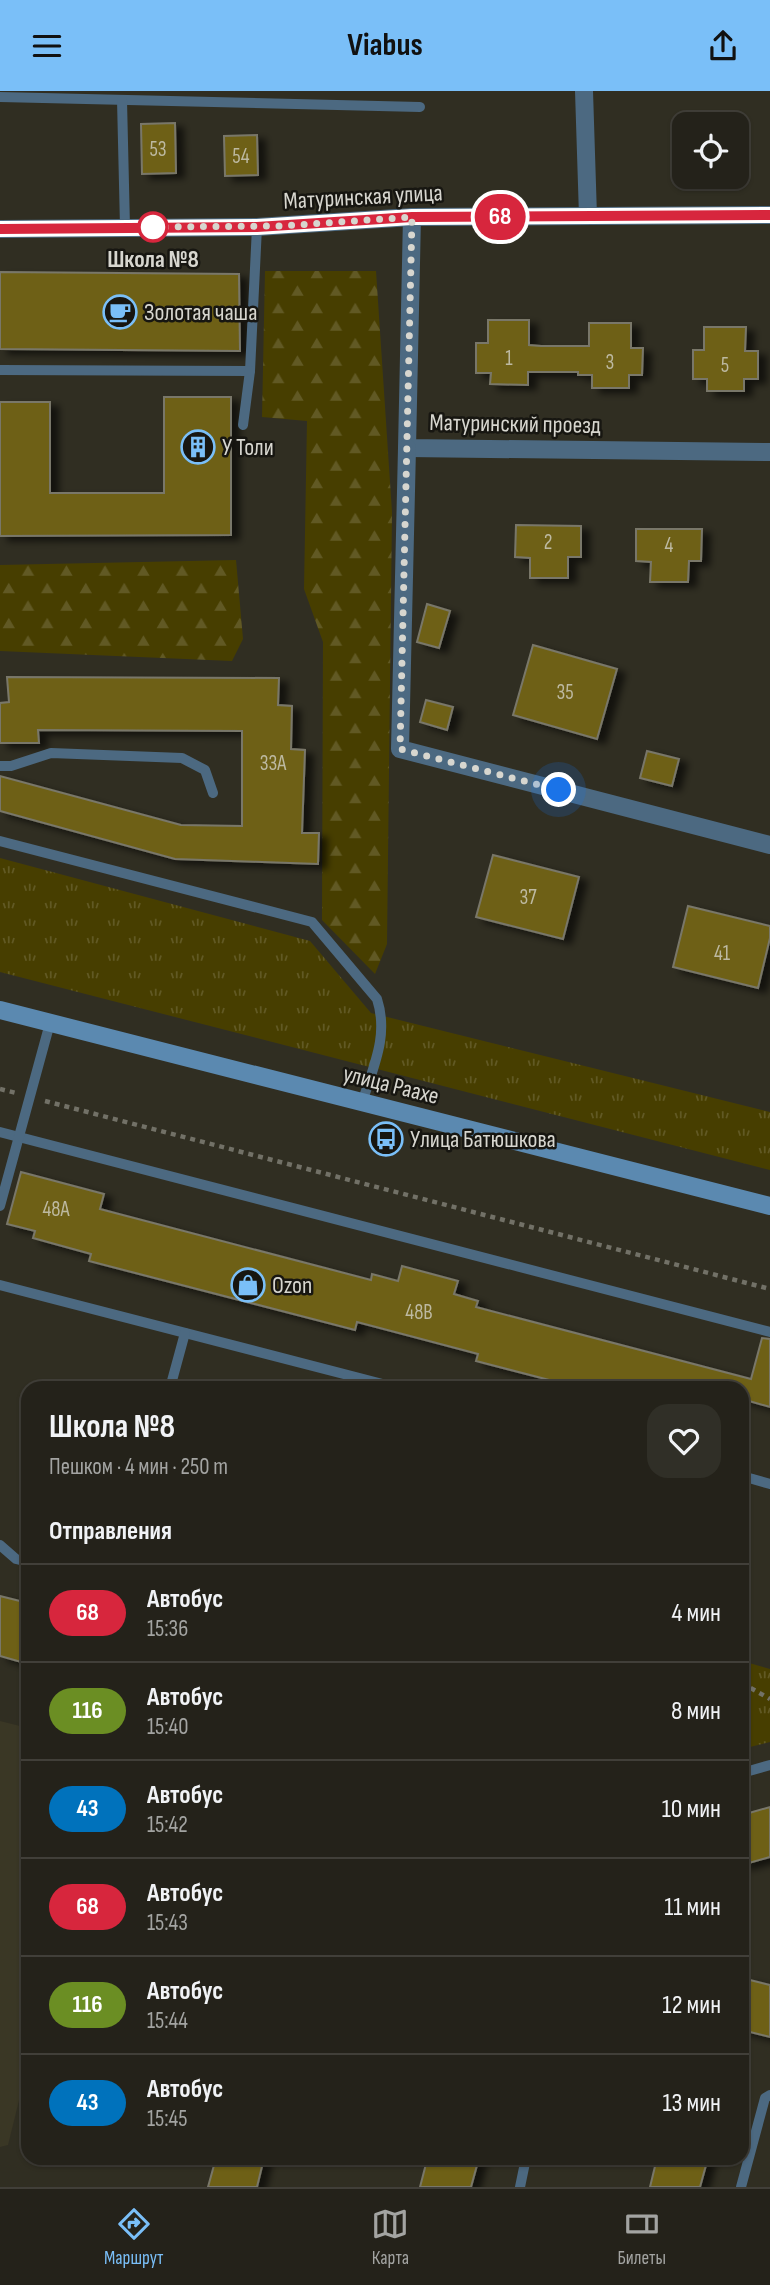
<!DOCTYPE html>
<html lang="ru">
<head>
<meta charset="utf-8">
<style>
  :root { --surface:#24221a; --page:#302f27; --text:#f1f3f6; --muted:#a3a4a2; --line:#413f39; --accent:#7abff8 }
  body { margin:0; font-family:"Sofia Sans Condensed",sans-serif; background:var(--page); color:var(--text); height:100vh; display:flex; flex-direction:column; font-size:26px; white-space:nowrap }
  * { box-sizing:border-box; margin:0 }
  p { font-size:23px; color:var(--muted) }
  .icon { flex:none; width:38px; height:38px; fill:none; stroke:currentColor; stroke-width:2; stroke-linecap:round; stroke-linejoin:round }
  .map { position:relative; flex:1; overflow:hidden }
  .details { position:absolute; left:21px; top:1290px; width:728px; height:784px; display:flex; flex-direction:column; background:var(--surface); border-radius:21px; box-shadow:0 2px 5px #0004,0 0 0 2px var(--line) }
  .details>* { flex:none }
  .badge { padding:0 14px; border-radius:23px; font-size:24px; line-height:46px }
  .fabs { position:absolute; left:672px; top:21px; display:grid; gap:14px }
  .fabs a { display:grid; place-items:center; width:77px; height:77px; border-radius:14px; background:var(--surface); box-shadow:0 2px 5px #0004,0 0 0 2px var(--line); font-size:35px }
  .you { position:absolute; width:35px; height:35px; margin:-18px; border:5px solid #fff; border-radius:50%; background:#1a73e8; box-shadow:0 0 0 10px #1a73e833 }
  .map>.badge { position:absolute; translate:-50% -50%; box-shadow:0 0 0 4px #fff }
  h2 { padding:0 28px; font-size:26px; line-height:63px }
  .round { display:grid; place-items:center; flex:none; width:74px; height:74px; border-radius:21px; background:var(--page) }
  .overview { display:flex; align-items:center; justify-content:space-between; height:119px; padding:0 28px }
  h1 { font-size:33px; font-weight:700; line-height:52px }
  ul { padding:0; list-style:none }
  li { display:flex; align-items:center; gap:21px; height:98px; padding:0 28px; border-top:2px solid var(--line) }
  li div { flex:1 }
  li b { display:block; font-size:26px }
  li em { font-style:normal }
  li .badge { min-width:77px; font-weight:700; text-align:center }
  header { display:flex; justify-content:space-between; align-items:center; height:91px; padding:0 28px; background:var(--accent); color:#111; font-size:32px; font-weight:700 }
  .menu { display:flex; justify-content:space-around; align-items:center; height:98px; border-top:2px solid var(--line); background:var(--surface); font-size:19px; color:var(--muted) }
  .menu a { display:grid; justify-items:center; gap:4px }
  .menu .active { color:var(--accent) }
  .map>svg:first-child { display:block }
  .built { fill:#3a3725 }
  .grass { fill:url(#grass-tufts) }
  .forest { fill:url(#forest-firs) }
  .building { fill:#6e6118; stroke:#797769; stroke-width:2; filter:url(#shadow) }
  .lines { fill:none; stroke-linecap:round; stroke-linejoin:round }
  .path { stroke:#727167; stroke-width:4.5; stroke-dasharray:5 5; stroke-linecap:butt }
  .service { stroke:#4c6981; stroke-width:10 }
  .minor { stroke:#4c6981; stroke-width:18 }
  .tertiary { stroke:#4c6981; stroke-width:18 }
  .secondary { stroke:#5b89b0; stroke-width:18 }
  .line-casing { stroke:#fff; stroke-width:16 }
  .line { stroke:#d7263d; stroke-width:10 }
  .walk { stroke:#d7d6cf; stroke-width:7; stroke-dasharray:0 12.6 }
  .stop-dot { fill:#fff; stroke:#d7263d; stroke-width:3.5 }
  .labels { text-anchor:middle; dominant-baseline:central; stroke-width:5; stroke-linejoin:round; paint-order:stroke }
  .number-label { font-size:21px; fill:#bdb9a1 }
  .street-label { font-size:24px; fill:#d7d6cf; stroke:#171611 }
  .stop-label { font-size:24px; font-weight:bold; fill:#d7d6cf; stroke:#171611 }
  .poi-label { font-size:24px; fill:#d7d6cf; stroke:#171611; text-anchor:start }
</style>
</head>
<body>
<header><svg class="icon" aria-label="menu" viewBox="0 0 24 24"><path d="M4 6h16M4 12h16M4 18h16"/></svg>Viabus<svg class="icon" aria-label="share" viewBox="0 0 24 24"><path d="M12 15V3M7 8l5-5 5 5M5 13v7h14v-7"/></svg></header>
<div class="map">
<svg width="770" height="2096" viewBox="0 0 770 2096">
  <defs>
    <pattern id="grass-tufts" width="24" height="20" patternUnits="userSpaceOnUse" patternTransform="scale(1.75)"><rect width="24" height="20" fill="#473e00"/><path d="M3 7l-1-3M5 7V3M7 7l1-3M15 17l-1-3M17 17v-4M19 17l1-3" fill="none" stroke="#615924"/></pattern>
    <pattern id="forest-firs" width="22" height="20" patternUnits="userSpaceOnUse" patternTransform="scale(1.75)"><rect width="22" height="20" fill="#473e00"/><path d="M5 1l3.5 6h-7zM16 11l3.5 6h-7z" fill="#615924"/></pattern>
    <filter id="shadow"><feDropShadow dx="8" dy="4.5" stdDeviation="3.5" flood-color="#0009"/></filter>
  </defs>
  <rect width="100%" height="100%" fill="#302e22"/>
  <polygon class="built" points="0,1630 28,1637 28,1973 8,2054 0,2056"/>
  <g class="grass">
    <polygon points="0,767 310,850 371,922 770,1021 770,1079 0,881"/>
    <polygon points="742,1570 770,1578 770,1651 742,1658"/>
  </g>
  <g class="forest">
    <polygon points="265,180 376,180 392,421 387,853 375,883 322,829 323,551 304,498 307,330 262,326"/>
    <polygon points="236,469 243,548 232,570 0,560 0,474"/>
  </g>
  <g class="building">
    <polygon points="175,32 176,82 142,83 141,33"/>
    <polygon points="257,44 258,84 225,85 224,45"/>
    <polygon points="0,181 239,183 240,260 0,258"/>
    <polygon points="488,229 529,229 529,254 541,255 589,255 589,232 631,232 631,257 643,257 642,284 629,284 629,297 592,297 592,284 578,284 578,281 528,281 528,294 490,293 491,282 476,282 476,252 488,252"/>
    <polygon points="704,236 746,236 745,260 758,260 758,288 744,288 744,300 707,300 707,288 693,288 693,259 704,259"/>
    <polygon points="164,306 231,306 231,444 0,445 0,311 50,311 50,402 164,402"/>
    <polygon points="516,434 581,435 581,466 568,466 568,487 530,487 530,467 515,466"/>
    <polygon points="636,438 702,438 701,470 689,470 688,491 650,491 651,471 636,470"/>
    <polygon points="427,513 450,520 439,557 417,551"/>
    <polygon points="533,554 617,578 597,648 513,624"/>
    <polygon points="7,586 279,587 278,614 292,615 291,658 305,659 302,742 319,742 318,773 175,768 0,720 0,685 181,734 242,735 242,640 38,639 39,652 0,652 0,612 9,611"/>
    <polygon points="426,609 453,616 447,639 420,631"/>
    <polygon points="647,660 679,668 672,695 640,687"/>
    <polygon points="493,764 579,786 563,848 476,826"/>
    <polygon points="688,815 770,835 770,847 758,897 673,876"/>
    <polygon points="21,1081 104,1103 100,1118 371,1189 372,1183 398,1190 402,1175 458,1190 454,1203 478,1210 476,1216 751,1288 762,1247 770,1248 770,1316 742,1308 742,1297 580,1297 476,1270 478,1263 357,1231 355,1239 89,1170 91,1163 33,1147 35,1140 7,1133"/>
    <polygon points="0,1505 28,1512 28,1573 0,1565"/>
    <polygon points="770,1716 770,1766 742,1774 742,1724"/>
    <polygon points="746,1888 770,1894 770,1946 742,1939 742,1903"/>
    <polygon points="216,2067 264,2067 257,2096 208,2096"/>
    <polygon points="443,2067 479,2067 471,2096 420,2096 427,2069 442,2073"/>
    <polygon points="657,2067 708,2067 700,2096 650,2096"/>
  </g>
  <g class="lines">
    <g class="path">
      <polyline points="0,998 16,1002"/>
      <polyline points="45,1010 770,1198"/>
      <polyline points="742,1592 770,1608"/>
    </g>
    <g class="service">
      <polyline points="0,6 420,16"/>
      <polyline points="122,9 125,136"/>
      <polyline points="0,279 250,280 257,136"/>
      <polyline points="243,334 250,280"/>
      <polyline points="0,675 11,675 51,662 182,667 205,679 213,702"/>
      <path d="M0 750 312 831 377 908C389 945 373 976 362 1012"/>
      <polyline points="0,1041 770,1241"/>
      <polyline points="0,1115 50,932"/>
      <polyline points="0,1194 398,1297"/>
      <polyline points="170,1297 185,1242"/>
      <polyline points="742,1385 770,1393"/>
      <polyline points="0,1454 16,1468 28,1471"/>
      <polyline points="742,1682 770,1674"/>
      <polyline points="520,2096 526,2067"/>
      <polyline points="741,2096 765,2007 770,2004"/>
    </g>
    <g class="minor">
      <polyline points="584,0 588,125"/>
      <polyline points="412,126 407,357 770,361"/>
      <polyline points="407,357 400,658 770,754"/>
    </g>
    <polyline class="tertiary" points="0,138 257,136 412,126 770,124"/>
    <polyline class="secondary" points="0,919 770,1115"/>
  </g>
  <g class="lines">
    <defs>
      <polyline id="line" points="0,138 257,136 412,126 770,124"/>
    </defs>
    <use href="#line" class="line-casing"/>
    <use href="#line" class="line"/>
    <polyline class="walk" points="153,136 282,135 412,126 400,658 559,699"/>
  </g>
  <defs>
    <symbol id="cafe-ring" viewBox="-11 -11 22 22"><circle r="9.5" fill="#171611" stroke="#7abff8" stroke-width="1.5"/><path d="M-5.5-4.5H6V0H3Q3 3.5 0 3.5H-2.5Q-5.5 3.5-5.5 0ZM3-3.2v2h1.7v-2ZM-6 4.5H4V6H-6Z" fill="#7abff8"/></symbol>
    <symbol id="building-ring" viewBox="-11 -11 22 22"><circle r="9.5" fill="#171611" stroke="#7abff8" stroke-width="1.5"/><path d="M-4-6H4V6H1V3H-1V6H-4ZM-2.5-4.3h1.7v1.8h-1.7ZM.8-4.3h1.7v1.8H.8ZM-2.5-1h1.7V.8h-1.7ZM.8-1h1.7V.8H.8Z" fill="#7abff8"/></symbol>
    <symbol id="bus-ring" viewBox="-11 -11 22 22"><circle r="9.5" fill="#171611" stroke="#7abff8" stroke-width="1.5"/><path d="M-5-6H5V4H4V6H2V4H-2V6H-4V4H-5ZM-3.5-4V0h7V-4ZM-3.5 1.2v1.5H-2V1.2ZM2 1.2v1.5H3.5V1.2Z" fill="#7abff8"/></symbol>
    <symbol id="shop-ring" viewBox="-11 -11 22 22"><circle r="9.5" fill="#171611" stroke="#7abff8" stroke-width="1.5"/><path d="M-5-2.5h2.3a2.7 3.5 0 0 1 5.4 0H5L5.5 6h-11ZM-1.5-2.5h3a1.5 2.3 0 0 0-3 0Z" fill="#7abff8"/></symbol>
  </defs>
  <g fill-rule="evenodd">
    <use href="#cafe-ring" x="101" y="202" width="38" height="38"/>
    <use href="#building-ring" x="179" y="337" width="38" height="38"/>
    <use href="#bus-ring" x="367" y="1029" width="38" height="38"/>
    <use href="#shop-ring" x="229" y="1175" width="38" height="38"/>
  </g>
  <circle class="stop-dot" cx="153" cy="136" r="14"/>
  <g class="labels">
    <g class="number-label">
      <text x="158" y="58">53</text>
      <text x="241" y="65">54</text>
      <text x="509" y="267">1</text>
      <text x="610" y="271">3</text>
      <text x="725" y="274">5</text>
      <text x="548" y="451">2</text>
      <text x="669" y="454">4</text>
      <text x="565" y="601">35</text>
      <text x="273" y="672">33А</text>
      <text x="528" y="806">37</text>
      <text x="722" y="862">41</text>
      <text x="56" y="1118">48А</text>
      <text x="419" y="1221">48В</text>
    </g>
    <g class="street-label">
      <text transform="translate(363 106) rotate(-3)">Матуринская улица</text>
      <text transform="translate(515 333) rotate(1)">Матуринский проезд</text>
      <text transform="translate(391 994) rotate(14)">улица Раахе</text>
    </g>
    <g class="stop-label">
      <text x="153" y="168">Школа №8</text>
    </g>
    <g class="poi-label">
      <text x="144" y="221">Золотая чаша</text>
      <text x="222" y="356">У Толи</text>
      <text x="410" y="1048">Улица Батюшкова</text>
      <text x="272" y="1194">Ozon</text>
    </g>
  </g>
</svg>
<div class="fabs">
<a><svg class="icon" aria-label="locate" viewBox="0 0 24 24"><circle cx="12" cy="12" r="6"/><path d="M12 2v4M12 18v4M2 12h4M18 12h4"/></svg></a>
</div>
<div class="you" style="left:559px;top:699px"></div>
<b class="badge" style="left:500px;top:126px;background:#d7263d;color:#fff">68</b>
<section class="details">
<div class="overview"><div><h1>Школа №8</h1><p>Пешком · 4 мин · 250 m</p></div><a class="round"><svg class="icon" aria-label="heart" viewBox="0 0 24 24"><path d="M12 20l-8-8c-3-5 5-10 8-4 3-6 11-1 8 4z"/></svg></a></div>
<h2>Отправления</h2>
<ul>
<li><span class="badge" style="background:#d7263d;color:#fff">68</span><div><b>Автобус</b><p>15:36</p></div><em>4 мин</em></li>
<li><span class="badge" style="background:#6b8e23;color:#fff">116</span><div><b>Автобус</b><p>15:40</p></div><em>8 мин</em></li>
<li><span class="badge" style="background:#0072bc;color:#fff">43</span><div><b>Автобус</b><p>15:42</p></div><em>10 мин</em></li>
<li><span class="badge" style="background:#d7263d;color:#fff">68</span><div><b>Автобус</b><p>15:43</p></div><em>11 мин</em></li>
<li><span class="badge" style="background:#6b8e23;color:#fff">116</span><div><b>Автобус</b><p>15:44</p></div><em>12 мин</em></li>
<li><span class="badge" style="background:#0072bc;color:#fff">43</span><div><b>Автобус</b><p>15:45</p></div><em>13 мин</em></li>
</ul>
</section>
</div>
<nav class="menu">
<a class="active"><svg class="icon" aria-label="directions" viewBox="0 0 24 24"><path d="M12 3l9 9-9 9-9-9zM9 14v-3h6M13 9l2 2-2 2"/></svg>Маршрут</a>
<a><svg class="icon" aria-label="map" viewBox="0 0 24 24"><path d="M3 6l6-2 6 2 6-2v14l-6 2-6-2-6 2zM9 4v14M15 6v14"/></svg>Карта</a>
<a><svg class="icon" aria-label="tickets" viewBox="0 0 24 24"><path d="M3 7h18v10H3zM15 7v10"/></svg>Билеты</a>
</nav>
</body>
</html>
